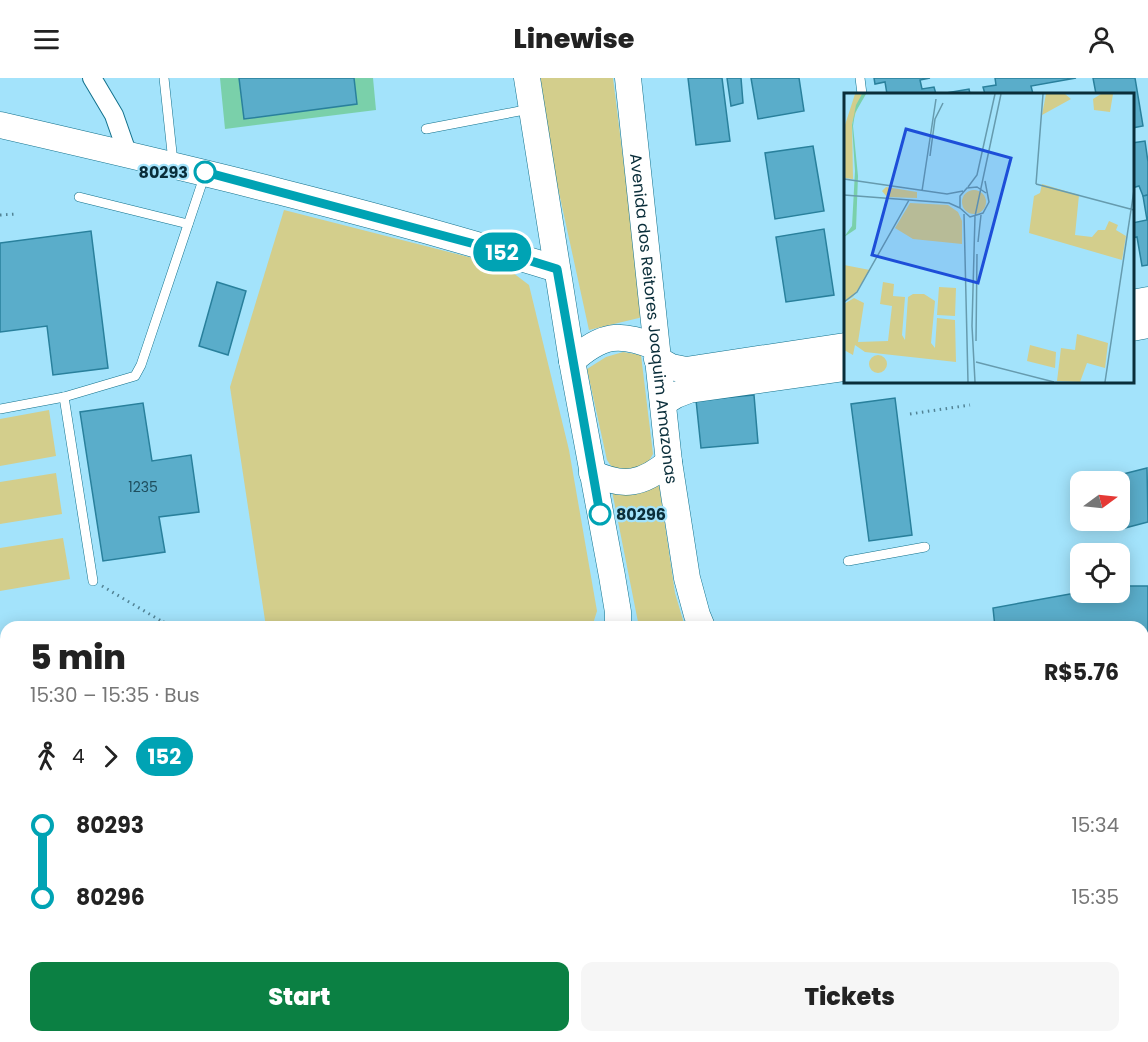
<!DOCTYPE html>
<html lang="en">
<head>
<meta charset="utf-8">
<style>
  :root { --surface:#fff; --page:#f6f6f6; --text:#222; --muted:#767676; --accent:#0b8043 }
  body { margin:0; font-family:Poppins,sans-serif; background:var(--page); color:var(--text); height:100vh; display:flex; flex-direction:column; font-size:22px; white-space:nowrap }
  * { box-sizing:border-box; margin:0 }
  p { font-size:20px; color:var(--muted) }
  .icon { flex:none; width:33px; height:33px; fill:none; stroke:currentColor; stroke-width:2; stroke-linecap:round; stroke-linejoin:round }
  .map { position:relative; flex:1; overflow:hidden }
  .drawer { position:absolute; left:0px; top:543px; width:1149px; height:422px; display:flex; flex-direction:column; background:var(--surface); border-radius:18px 18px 0 0; box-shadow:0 3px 15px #0003 }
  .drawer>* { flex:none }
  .badge { padding:0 12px; border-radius:20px; font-size:21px; line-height:39px }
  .needle { width:39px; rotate:75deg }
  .fabs { position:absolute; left:1070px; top:393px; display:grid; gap:12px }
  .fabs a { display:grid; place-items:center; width:60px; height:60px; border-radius:12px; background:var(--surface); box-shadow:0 3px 15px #0003; font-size:30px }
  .map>.badge { position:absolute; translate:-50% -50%; box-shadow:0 0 0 3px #fff }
  .legs { display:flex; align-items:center; gap:9px; height:66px; padding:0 30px; font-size:20px }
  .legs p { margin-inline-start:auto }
  .summary { display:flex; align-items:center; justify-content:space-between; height:102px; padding:0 30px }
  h1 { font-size:33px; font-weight:800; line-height:45px }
  .button { display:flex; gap:12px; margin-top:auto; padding:12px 30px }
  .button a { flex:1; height:69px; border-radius:12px; background:var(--accent); color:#fff; font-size:24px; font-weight:800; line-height:69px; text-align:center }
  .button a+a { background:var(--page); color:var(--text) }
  ul { padding:0 30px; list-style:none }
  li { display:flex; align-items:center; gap:21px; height:72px; font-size:22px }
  li i { display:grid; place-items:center; width:9px; height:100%; margin:0 8px; background:currentColor }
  li i::after { content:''; width:15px; height:15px; margin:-8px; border:4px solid; border-radius:50%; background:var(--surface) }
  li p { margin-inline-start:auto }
  li:first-child i { background:linear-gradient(#0000 50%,currentColor 0) }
  li:last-child i { background:linear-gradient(currentColor 50%,#0000 0) }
  header { display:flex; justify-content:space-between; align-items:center; height:78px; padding:0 30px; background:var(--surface); font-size:27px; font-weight:800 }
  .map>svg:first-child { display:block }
  .green { fill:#d3ce8c }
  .water { fill:#7ad0aa }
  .building { fill:#5aadca; stroke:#29809c; stroke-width:1.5 }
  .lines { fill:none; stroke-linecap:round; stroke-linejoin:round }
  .lane-casing { stroke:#12718c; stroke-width:10 }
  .street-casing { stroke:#12718c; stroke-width:20 }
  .secondary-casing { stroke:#12718c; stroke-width:27 }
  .highway-casing { stroke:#12718c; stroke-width:34 }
  .path { stroke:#528395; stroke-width:3; stroke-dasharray:1.5 4.5; stroke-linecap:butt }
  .lane { stroke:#fff; stroke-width:9 }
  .street { stroke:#fff; stroke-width:18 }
  .secondary { stroke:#fff; stroke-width:26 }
  .highway { stroke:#fff; stroke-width:33 }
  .line-1-casing { stroke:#fff; stroke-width:14 }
  .line-1 { stroke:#00a3b4; stroke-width:9 }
  .stop-1-dot { fill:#fff; stroke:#00a3b4; stroke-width:3 }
  .labels { text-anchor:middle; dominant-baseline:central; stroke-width:4.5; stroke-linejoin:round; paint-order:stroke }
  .number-label { font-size:14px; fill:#1e4e5e }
  .stop-label { font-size:16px; font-weight:bold; fill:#0a2e3a; stroke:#a3e3fb; text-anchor:end }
  .street-label { font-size:16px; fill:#0a2e3a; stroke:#a3e3fb }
  .inset-road { fill:none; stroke:#669bae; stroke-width:1.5 }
  .view { fill:#1d4ed8; fill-opacity:0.15; stroke:#1d4ed8; stroke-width:3 }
  .inset-edge { fill:none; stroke:#0a2e3a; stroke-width:3 }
</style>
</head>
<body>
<header><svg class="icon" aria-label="menu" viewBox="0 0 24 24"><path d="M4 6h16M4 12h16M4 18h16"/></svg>Linewise<svg class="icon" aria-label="person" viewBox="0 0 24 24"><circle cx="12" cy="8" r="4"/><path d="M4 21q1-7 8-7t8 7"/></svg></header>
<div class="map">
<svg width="1148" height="964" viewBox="0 0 1148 964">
  <rect width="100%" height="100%" fill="#a3e3fb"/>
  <g class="green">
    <polygon points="534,0 613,0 643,239 589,252"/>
    <polygon points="284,132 504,188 529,207 569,372 597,533 592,549 266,549 230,309"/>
    <path d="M623 274 641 277 653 376 644 391C628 396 617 399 607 382L587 291 606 279Z"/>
    <polygon points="49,332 56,378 0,388 0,341"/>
    <polygon points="56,395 62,436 0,446 0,404"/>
    <polygon points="658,399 675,515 685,549 639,549 611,408"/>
    <polygon points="63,460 70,501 0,513 0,470"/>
  </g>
  <polygon class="water" points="220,0 239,0 244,41 357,26 354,0 373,0 376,32 225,51"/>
  <g class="building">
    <polygon points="239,0 354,0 357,26 244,41"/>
    <polygon points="688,0 722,0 730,63 696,67"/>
    <polygon points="727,0 741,0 743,25 731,28"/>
    <polygon points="751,0 799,0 804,33 758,41"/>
    <polygon points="874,0 930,0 920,2 922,11 934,9 936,16 887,16 885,4 875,6"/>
    <polygon points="995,0 1076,0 1031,8 1033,16 985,16 983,9 996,7"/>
    <polygon points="1093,0 1135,0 1143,48 1132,50 1132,16 1096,16"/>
    <polygon points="969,11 970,16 940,16"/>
    <polygon points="1145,63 1148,84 1148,117 1143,118 1139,108 1132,110 1132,65"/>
    <polygon points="813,68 824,133 775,141 765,75"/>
    <polygon points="1148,117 1148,187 1142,188 1137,159 1132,160 1132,145 1147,142 1143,118"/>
    <polygon points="824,151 834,217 786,224 776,159"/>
    <polygon points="91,153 108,290 53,297 47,248 0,254 0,165"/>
    <polygon points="217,204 246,213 228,277 199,268"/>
    <polygon points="754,317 758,365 701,370 696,322"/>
    <polygon points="895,320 912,457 869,463 851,326"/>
    <polygon points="143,325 152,383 191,377 199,434 159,439 165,474 103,483 80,334"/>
    <polygon points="1147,390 1148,444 1121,451 1118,442 1119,404 1108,404 1107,400"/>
    <polygon points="1119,508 1148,508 1148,557 1143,558 1143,549 995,549 993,530 1081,514 1119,514"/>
    <polygon points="203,958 262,958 261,964 203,964"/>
    <polygon points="862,958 924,958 925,964 863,964"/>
  </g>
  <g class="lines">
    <defs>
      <g id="lane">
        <polyline points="164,0 173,84"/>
        <polyline points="860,0 862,16"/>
        <polyline points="426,51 530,31"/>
        <polyline points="79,119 188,146"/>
        <polyline points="64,319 93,503"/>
        <polyline points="0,331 64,319 135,298 141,287 205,96"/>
        <polyline points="848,483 925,469"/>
        <polyline points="840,958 841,964"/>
        <polyline points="614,964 616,958"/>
        <polyline points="795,964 827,958"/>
      </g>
      <g id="street">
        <polyline points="92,0 114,37 128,77"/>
        <polyline points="289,958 290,964"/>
        <polyline points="55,964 55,958"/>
        <polyline points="546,964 546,958"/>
        <polyline points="991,964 991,958"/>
      </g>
      <g id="secondary">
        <polyline points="527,0 572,283 612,498 618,534 618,549"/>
        <path id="s1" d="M628 0 669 384 687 500 697 537 702 549"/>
        <path d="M0 47C187 90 374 134 557 191"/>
        <polyline points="1132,225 1148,222"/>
        <polyline points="1132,250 1148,247"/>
        <polyline points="657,281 671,289 686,292 845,268"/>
        <path d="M572 283C602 256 619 254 656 269"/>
        <polyline points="663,325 676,317 689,312 845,290"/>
        <path d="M592 395C624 410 643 406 669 384"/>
        <polyline points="1143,700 1148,699"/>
        <polyline points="1143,782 1148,782"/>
        <polyline points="0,851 6,849"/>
        <polyline points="0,957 6,956"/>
      </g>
      <g id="highway">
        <polyline points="1143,721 1148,721"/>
        <polyline points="1143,753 1148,753"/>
        <polyline points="0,881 6,880"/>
        <polyline points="0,922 6,921"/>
      </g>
    </defs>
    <use href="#lane" class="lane-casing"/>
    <use href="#street" class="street-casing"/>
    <use href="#secondary" class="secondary-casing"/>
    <use href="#highway" class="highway-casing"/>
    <g class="path">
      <polyline points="0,137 16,136"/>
      <polyline points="910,336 970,327"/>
      <polyline points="102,508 163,544 164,549"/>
      <polyline points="163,544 190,549"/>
    </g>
    <use href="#lane" class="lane"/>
    <use href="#street" class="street"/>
    <use href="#secondary" class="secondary"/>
    <use href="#highway" class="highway"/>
  </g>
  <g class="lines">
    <defs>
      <polyline id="line-1" points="205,94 482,168 557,191 600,436"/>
    </defs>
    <use href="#line-1" class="line-1-casing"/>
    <use href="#line-1" class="line-1"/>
  </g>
  <g class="stop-1-dot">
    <circle cx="205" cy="94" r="10"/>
    <circle cx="600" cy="436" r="10"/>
  </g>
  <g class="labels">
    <g class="number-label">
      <text x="143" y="409">1235</text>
    </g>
    <g class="stop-label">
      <text x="188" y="94">80293</text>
      <text x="616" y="436" text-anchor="start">80296</text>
    </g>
    <g class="street-label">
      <text stroke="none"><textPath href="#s1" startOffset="242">Avenida dos Reitores Joaquim Amazonas</textPath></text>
    </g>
  </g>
  <g transform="translate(844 15)">
    <rect width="290" height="290" fill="#a3e3fb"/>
    <path d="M11 1H18L8 31 9 86 0 85V35ZM202 1H221L227 6 198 22ZM257 1H269L266 19 250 17 249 6ZM198 91 235 102 231 142 248 144 254 137H261L265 128 274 132 272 137 282 143 278 167 185 140 190 103 196 100ZM42 94 73 99V105L43 104 38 98ZM118 109a12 12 0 1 1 24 0a12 12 0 1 1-24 0ZM66 110 104 112 114 119 118 128V151L69 146 51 135ZM0 172 26 177 9 204 0 209ZM39 189 50 191 49 203 61 204 58 242 61 247 64 204 69 201H80L91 208 87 250 91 255 93 225 111 227 112 269 21 259 11 252 9 262 0 257V211L10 205 20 210 14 249 44 248 48 213 36 211ZM95 194 112 195 111 223 93 222ZM233 241 264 250 261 275 243 270 236 289 213 288 217 255 231 257ZM186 252 212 259 211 275 183 268ZM25 271a9 9 0 1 1 18 0a9 9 0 1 1-18 0Z" fill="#d3ce8c"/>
    <path d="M18 1H22L11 20 9 33 14 83 12 136 0 144 8 133 11 78 8 32 12 12Z" fill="#7ad0aa"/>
    <path class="inset-road" d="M86 63 91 26 99 10M0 86 103 101 119 98M141 88 145 109 139 120 126 124 116 115V103L123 95 133 94 142 100M192 91 199 1M192 91 290 117M124 94 133 82 151 1M78 98 92 6M0 102 105 110 116 115M120 121 124 289M134 149 137 122M0 209 13 199 65 107M132 248 133 161M132 269 210 289M131 289 128 233 131 123 157 1M261 289 290 97"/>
    <path class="view" d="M62 36 167 65 134 190 28 162Z"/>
    <rect width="290" height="290" class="inset-edge"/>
  </g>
</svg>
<div class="fabs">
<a><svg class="needle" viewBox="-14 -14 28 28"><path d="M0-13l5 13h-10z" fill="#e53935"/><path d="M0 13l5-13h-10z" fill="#767676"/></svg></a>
<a><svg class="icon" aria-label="locate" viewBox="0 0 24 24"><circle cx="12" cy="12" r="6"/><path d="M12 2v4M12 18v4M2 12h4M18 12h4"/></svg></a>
</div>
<b class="badge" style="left:502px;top:174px;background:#00a3b4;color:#fff">152</b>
<section class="drawer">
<div class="summary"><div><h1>5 min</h1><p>15:30 – 15:35 · Bus</p></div><b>R$5.76</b></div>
<div class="legs"><svg class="icon" aria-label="walk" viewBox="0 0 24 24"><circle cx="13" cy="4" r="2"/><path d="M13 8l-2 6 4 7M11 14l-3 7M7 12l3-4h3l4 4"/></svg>4<svg class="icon" aria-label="forward" viewBox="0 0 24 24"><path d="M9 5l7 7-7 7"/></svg><b class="badge" style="background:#00a3b4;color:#fff">152</b></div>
<ul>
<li><i style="color:#00a3b4"></i><b>80293</b><p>15:34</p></li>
<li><i style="color:#00a3b4"></i><b>80296</b><p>15:35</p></li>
</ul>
<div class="button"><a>Start</a><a>Tickets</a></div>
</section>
</div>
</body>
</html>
